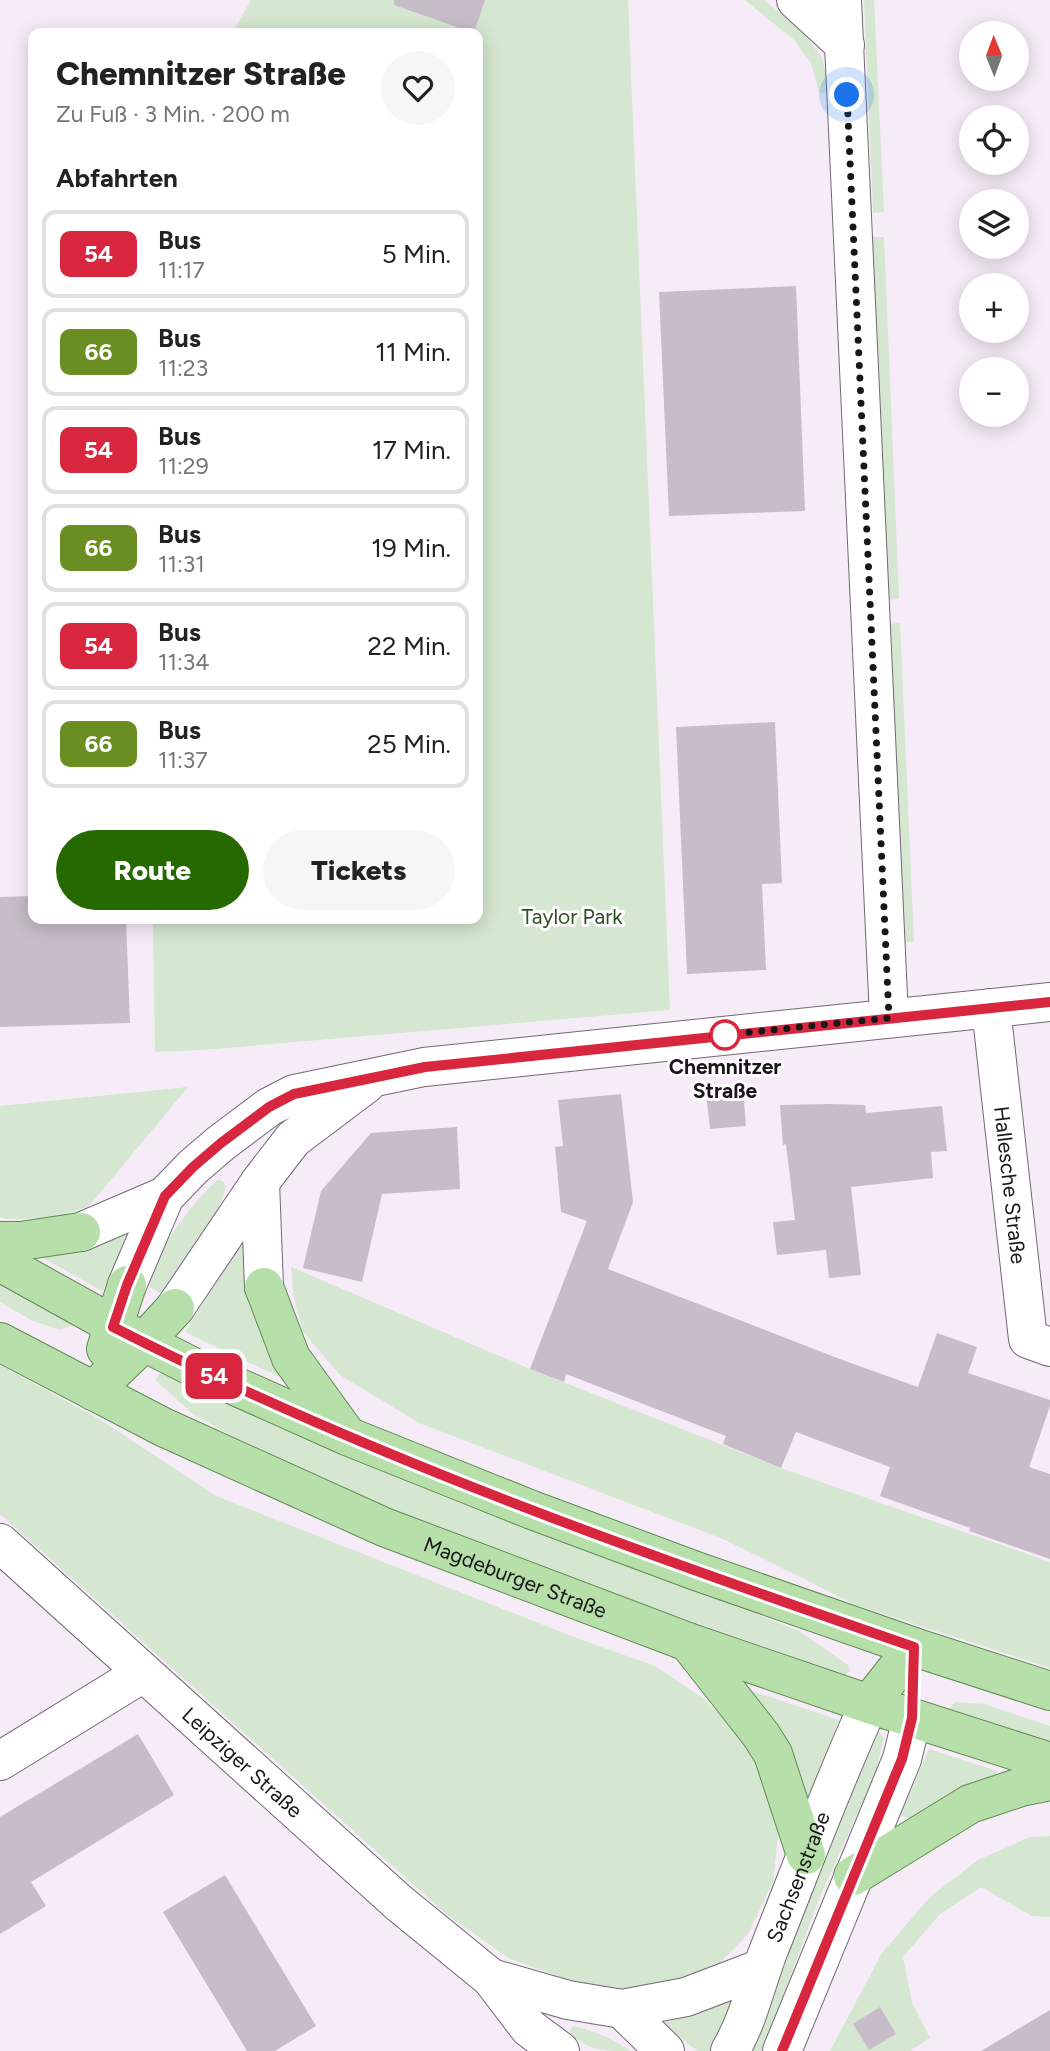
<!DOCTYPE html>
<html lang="de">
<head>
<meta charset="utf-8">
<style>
  :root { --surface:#fff; --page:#f6f6f6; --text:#222; --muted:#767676; --line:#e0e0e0; --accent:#256900 }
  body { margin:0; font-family:Figtree,sans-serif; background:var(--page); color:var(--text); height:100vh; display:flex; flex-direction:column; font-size:26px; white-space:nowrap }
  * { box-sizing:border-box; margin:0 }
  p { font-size:23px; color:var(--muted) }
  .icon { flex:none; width:38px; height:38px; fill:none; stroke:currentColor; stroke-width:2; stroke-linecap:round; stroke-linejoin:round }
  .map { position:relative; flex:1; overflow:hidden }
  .side { position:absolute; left:28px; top:28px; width:455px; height:896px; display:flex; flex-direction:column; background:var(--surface); border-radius:14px; box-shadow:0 4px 18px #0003 }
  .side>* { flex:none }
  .badge { padding:0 14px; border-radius:10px; font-size:24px; line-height:46px }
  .needle { width:46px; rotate:359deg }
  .buttons { position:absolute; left:959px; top:21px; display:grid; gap:14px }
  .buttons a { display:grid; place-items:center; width:70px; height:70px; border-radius:50%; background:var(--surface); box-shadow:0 4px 18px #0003; font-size:35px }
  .you { position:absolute; width:35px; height:35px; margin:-18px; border:5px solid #fff; border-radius:50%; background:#1a73e8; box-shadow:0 0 0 10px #1a73e833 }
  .map>.badge { position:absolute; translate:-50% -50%; box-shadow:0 0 0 4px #fff }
  h2 { padding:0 28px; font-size:26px; line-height:63px }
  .round { display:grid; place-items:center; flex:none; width:74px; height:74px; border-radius:37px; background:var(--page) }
  .summary { display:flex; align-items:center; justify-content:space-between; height:119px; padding:0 28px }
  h1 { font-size:33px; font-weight:800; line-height:52px }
  .cta { display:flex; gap:14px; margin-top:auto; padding:14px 28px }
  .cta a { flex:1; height:80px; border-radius:42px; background:var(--accent); color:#fff; font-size:28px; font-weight:800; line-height:80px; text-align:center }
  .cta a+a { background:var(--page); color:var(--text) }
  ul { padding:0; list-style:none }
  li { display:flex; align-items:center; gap:21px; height:88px; margin:0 14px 10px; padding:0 14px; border:4px solid var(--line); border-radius:14px }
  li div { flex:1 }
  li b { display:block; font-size:26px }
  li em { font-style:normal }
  li .badge { min-width:77px; font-weight:700; text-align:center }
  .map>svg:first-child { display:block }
  .green { fill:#d5e7d0 }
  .building { fill:#c7bdc9 }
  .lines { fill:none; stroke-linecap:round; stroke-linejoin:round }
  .minor-casing { stroke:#716873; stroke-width:40 }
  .major-casing { stroke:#608b52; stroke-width:40 }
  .minor { stroke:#fff; stroke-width:38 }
  .major { stroke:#b6dfa9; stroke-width:38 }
  .line-casing { stroke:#fff; stroke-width:16 }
  .line { stroke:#d7263d; stroke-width:10 }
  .walk { stroke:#19161a; stroke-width:7; stroke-dasharray:0 12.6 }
  .stop-dot { fill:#fff; stroke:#d7263d; stroke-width:3.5 }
  .labels { text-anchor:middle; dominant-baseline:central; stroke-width:6; stroke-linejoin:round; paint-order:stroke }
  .park-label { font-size:21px; fill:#304e26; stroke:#fefcff }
  .stop-label { font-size:21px; font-weight:bold; fill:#19161a; stroke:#fefcff }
  .street-label { font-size:21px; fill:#19161a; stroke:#fefcff }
</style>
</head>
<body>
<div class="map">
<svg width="1050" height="2051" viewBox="0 0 1050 2051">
  <rect width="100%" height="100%" fill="#f6ecf8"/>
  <g class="green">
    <polygon points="251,0 628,0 670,1010 202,1050 155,1052 153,919 478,919 478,33 232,33"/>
    <polygon points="745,0 764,0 802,31 822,58 830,92 819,93 811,63 794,40"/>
    <polygon points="864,0 874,0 884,212 873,213"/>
    <polygon points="872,237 884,237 899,599 888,600"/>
    <polygon points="900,623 914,942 903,942 889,624"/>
    <polygon points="188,1087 89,1206 57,1218 6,1219 0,1217 0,1106"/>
    <path d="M219 1180 224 1182 226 1187 215 1219 162 1294 145 1284C162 1245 185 1211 216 1181Z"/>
    <polygon points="149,1215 102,1291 33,1252"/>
    <polygon points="243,1239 251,1310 286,1380 185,1332"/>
    <polygon points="291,1267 530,1369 781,1468 1050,1562 1050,1668 856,1605 723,1539 419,1423 340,1375 303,1332 293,1293"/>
    <polygon points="0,1284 73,1325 60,1330 31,1320 0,1302"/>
    <polygon points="0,1365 99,1419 216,1496 579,1639 655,1666 704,1699 735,1730 765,1777 779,1828 773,1882 748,1934 713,1970 669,1988 624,1991 578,1983 510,1959 446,1914 0,1514"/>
    <polygon points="162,1371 217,1399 456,1502 678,1583 799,1631 848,1665 850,1671 845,1675 530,1564 416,1519 265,1455 193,1414 155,1380"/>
    <polygon points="743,1688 839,1720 807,1805"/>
    <polygon points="955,1702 984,1704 1050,1726 1050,1741 949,1709"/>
    <polygon points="879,1732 884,1738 876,1772 819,1899 769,2034 761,2051 747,2051 871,1733"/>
    <polygon points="929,1749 997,1771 993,1781 915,1821 901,1815"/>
    <polygon points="1050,1836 1050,1917 1032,1916 981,1887 940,1914 903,1957 912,2003 930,2038 910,2051 830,2051 882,1953 930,1897 978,1860 1030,1837"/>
    <polygon points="736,1996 714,2051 697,2051 664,2023 701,2012"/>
    <path d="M573 2026C595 2031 612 2038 630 2051 600 2051 591 2051 569 2033Z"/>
  </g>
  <g class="building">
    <polygon points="394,0 485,0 474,33 394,5"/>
    <polygon points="796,286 805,511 669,516 659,292"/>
    <polygon points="775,722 782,883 762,884 766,970 687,974 676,727"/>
    <polygon points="33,896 33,919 126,919 130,1023 0,1027 0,897"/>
    <polygon points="743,1089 746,1126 710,1129 706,1093"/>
    <polygon points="621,1094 633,1202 608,1269 845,1361 918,1387 937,1333 977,1347 968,1373 1050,1400 1050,1406 1029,1467 1050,1474 1050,1559 969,1531 970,1528 880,1496 890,1467 796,1432 781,1468 723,1444 726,1436 566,1374 564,1382 530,1369 587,1221 561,1212 555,1147 563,1146 558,1100"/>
    <polygon points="830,1104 865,1105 866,1113 942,1106 947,1151 931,1152 933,1178 851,1187 861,1275 829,1278 826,1250 777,1255 773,1222 795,1220 786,1144 783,1145 780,1105"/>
    <polygon points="457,1127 460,1189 382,1194 362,1282 303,1268 321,1191 371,1133"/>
    <polygon points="138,1734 174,1795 31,1882 46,1906 0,1934 0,1817"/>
    <polygon points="225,1875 316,2026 275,2051 247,2051 163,1912"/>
    <polygon points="880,2007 896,2034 869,2050 853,2024"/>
    <polygon points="1050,2010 1050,2051 981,2051"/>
  </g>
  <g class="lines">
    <defs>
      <g id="minor">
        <polyline points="796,0 845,45"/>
        <polyline points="842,0 889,1018"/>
        <path id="s1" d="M991 1008 1028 1339 1050 1347"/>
        <polyline points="260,1182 264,1287"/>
        <polyline points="81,1232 165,1196"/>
        <polyline points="127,1285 165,1196 193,1167 221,1143 269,1107 294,1094 424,1067 1050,1002"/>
        <polyline points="175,1308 260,1182 293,1139 366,1084"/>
        <path id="s2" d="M0 1543 399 1903 491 1978 529 2028 560 2051"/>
        <polyline points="0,1761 143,1673"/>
        <polyline points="491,1978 568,2000 622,2009 686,1997 762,1968"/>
        <polyline points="622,2009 665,2051"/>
        <path id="s3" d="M730 2051C748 2021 756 1984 768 1952 801 1869 832 1785 869 1704"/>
        <polyline points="782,2051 902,1759 912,1718"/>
      </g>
      <g id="major">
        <polyline points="0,1241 21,1241 81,1232"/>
        <polyline points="0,1262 144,1342 195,1368 347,1436 532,1510 696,1571 914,1647 1050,1691"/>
        <polyline points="264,1287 291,1358 346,1434"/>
        <path id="s4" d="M0 1342 163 1427 384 1527 688 1642 869 1704 1050 1762"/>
        <polyline points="106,1349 127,1285"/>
        <polyline points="93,1391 144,1342 175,1308"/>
        <polyline points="688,1642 761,1735 773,1754 806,1855"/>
        <polyline points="869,1704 914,1647"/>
        <polyline points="853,1876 970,1804 1021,1787 1050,1781"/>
      </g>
    </defs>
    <use href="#minor" class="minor-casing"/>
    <use href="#major" class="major-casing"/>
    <use href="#minor" class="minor"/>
    <use href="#major" class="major"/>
  </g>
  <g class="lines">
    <defs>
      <path id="line" d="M782 2051 902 1759 912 1718 914 1647C642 1553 370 1458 113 1327L127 1285 165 1196 193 1167 221 1143 269 1107 294 1094 425 1067 1050 1002"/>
    </defs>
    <use href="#line" class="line-casing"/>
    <use href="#line" class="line"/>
    <polyline class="walk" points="725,1035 712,1036 889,1018 847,95"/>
  </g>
  <circle class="stop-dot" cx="725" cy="1035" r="14"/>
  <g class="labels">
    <g class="park-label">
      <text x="572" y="916">Taylor Park</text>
    </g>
    <g class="stop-label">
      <text x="725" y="1066">Chemnitzer<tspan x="725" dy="24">Straße</tspan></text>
    </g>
    <g class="street-label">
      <text stroke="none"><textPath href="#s1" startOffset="178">Hallesche Straße</textPath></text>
      <text stroke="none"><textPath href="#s4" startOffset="567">Magdeburger Straße</textPath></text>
      <text stroke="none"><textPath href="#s2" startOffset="327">Leipziger Straße</textPath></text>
      <text stroke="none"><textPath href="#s3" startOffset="187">Sachsenstraße</textPath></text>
    </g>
  </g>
</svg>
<div class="buttons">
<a><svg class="needle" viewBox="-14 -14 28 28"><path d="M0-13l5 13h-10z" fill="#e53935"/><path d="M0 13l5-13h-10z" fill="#767676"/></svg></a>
<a><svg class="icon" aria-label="locate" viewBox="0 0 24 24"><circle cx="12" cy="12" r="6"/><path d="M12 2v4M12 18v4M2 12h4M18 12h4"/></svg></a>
<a><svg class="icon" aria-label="layers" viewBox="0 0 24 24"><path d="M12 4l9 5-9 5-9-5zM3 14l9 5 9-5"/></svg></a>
<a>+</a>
<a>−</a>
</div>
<div class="you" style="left:847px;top:95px"></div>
<b class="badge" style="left:214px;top:1376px;background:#d7263d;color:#fff">54</b>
<section class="side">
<div class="summary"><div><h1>Chemnitzer Straße</h1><p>Zu Fuß · 3 Min. · 200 m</p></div><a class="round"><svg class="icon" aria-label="heart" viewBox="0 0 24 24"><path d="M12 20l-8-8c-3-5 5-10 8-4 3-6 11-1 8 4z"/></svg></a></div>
<h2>Abfahrten</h2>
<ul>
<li><span class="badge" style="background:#d7263d;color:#fff">54</span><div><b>Bus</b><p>11:17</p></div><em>5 Min.</em></li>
<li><span class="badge" style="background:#6b8e23;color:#fff">66</span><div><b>Bus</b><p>11:23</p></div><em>11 Min.</em></li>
<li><span class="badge" style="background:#d7263d;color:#fff">54</span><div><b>Bus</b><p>11:29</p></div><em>17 Min.</em></li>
<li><span class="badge" style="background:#6b8e23;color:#fff">66</span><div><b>Bus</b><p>11:31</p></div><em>19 Min.</em></li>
<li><span class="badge" style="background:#d7263d;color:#fff">54</span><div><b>Bus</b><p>11:34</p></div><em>22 Min.</em></li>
<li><span class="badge" style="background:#6b8e23;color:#fff">66</span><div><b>Bus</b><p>11:37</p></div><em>25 Min.</em></li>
</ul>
<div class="cta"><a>Route</a><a>Tickets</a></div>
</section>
</div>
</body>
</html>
